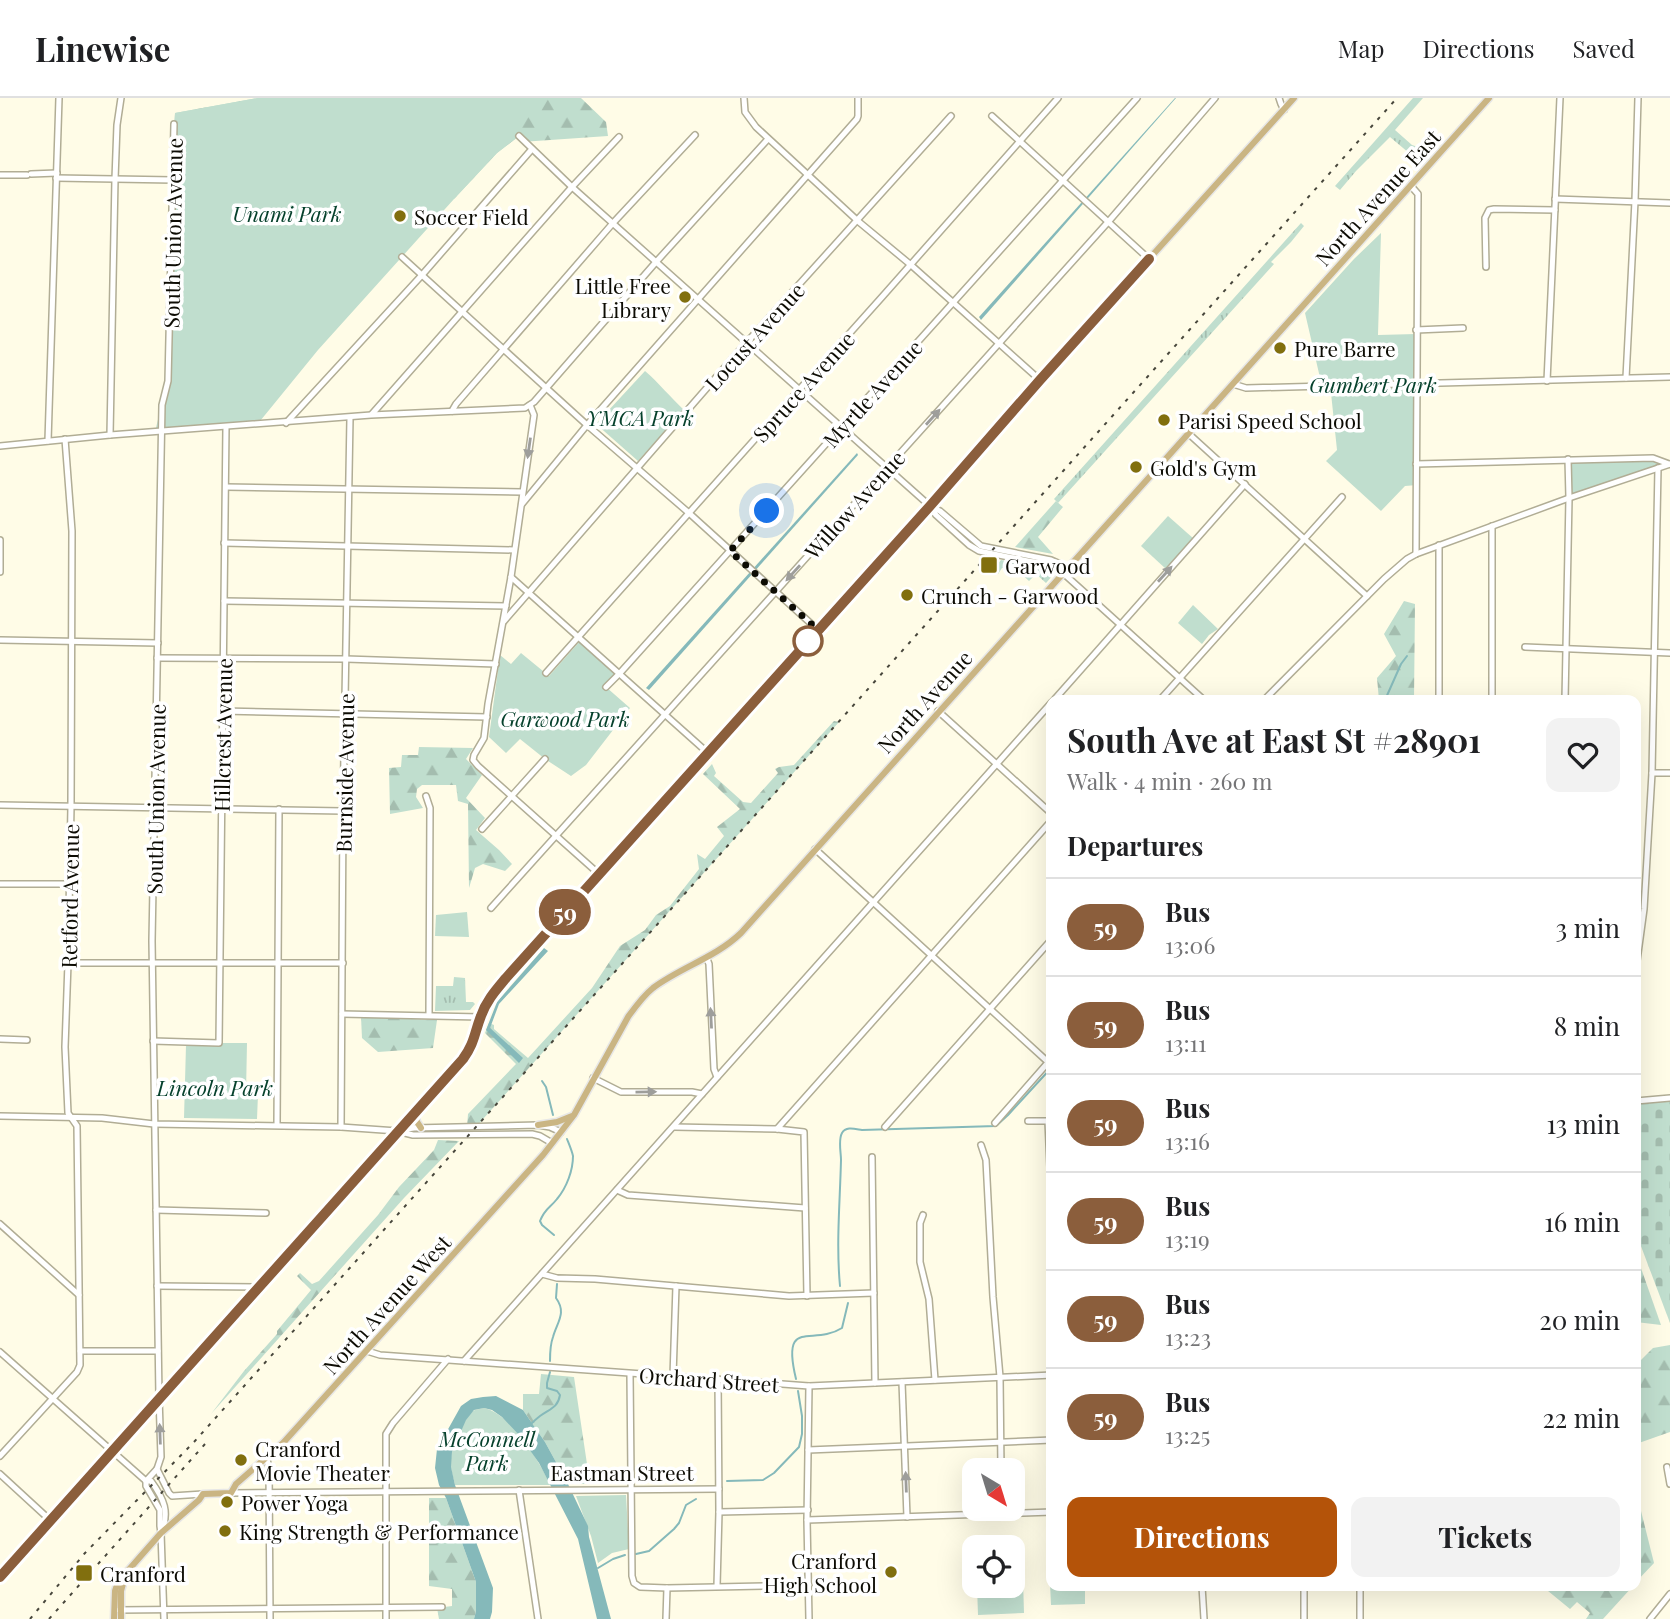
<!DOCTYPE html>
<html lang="en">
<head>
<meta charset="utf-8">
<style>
  :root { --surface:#fff; --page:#f2f2f2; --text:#202124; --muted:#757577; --line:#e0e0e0; --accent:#b45309 }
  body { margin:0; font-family:"Playfair Display",serif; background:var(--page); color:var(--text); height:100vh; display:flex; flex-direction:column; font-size:26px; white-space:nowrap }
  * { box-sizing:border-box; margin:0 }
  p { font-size:23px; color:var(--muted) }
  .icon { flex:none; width:38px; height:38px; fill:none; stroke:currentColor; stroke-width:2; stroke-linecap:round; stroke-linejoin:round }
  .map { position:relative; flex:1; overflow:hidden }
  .sheet { position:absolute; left:1046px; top:597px; width:595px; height:896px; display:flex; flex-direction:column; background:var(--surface); border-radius:14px; box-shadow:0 7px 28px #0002 }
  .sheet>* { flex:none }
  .badge { padding:0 14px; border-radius:23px; font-size:24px; line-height:46px }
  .needle { width:46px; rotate:142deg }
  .controls { position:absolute; left:962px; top:1360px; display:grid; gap:14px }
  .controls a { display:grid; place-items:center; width:63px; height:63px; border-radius:14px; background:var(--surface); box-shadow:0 7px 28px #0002; font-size:35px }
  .you { position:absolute; width:35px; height:35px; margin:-18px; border:5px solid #fff; border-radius:50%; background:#1a73e8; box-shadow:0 0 0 10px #1a73e833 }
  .map>.badge { position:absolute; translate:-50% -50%; box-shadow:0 0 0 4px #fff }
  h2 { padding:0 21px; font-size:26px; line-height:63px }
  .round { display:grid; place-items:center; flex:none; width:74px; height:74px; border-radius:14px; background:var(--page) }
  .summary { display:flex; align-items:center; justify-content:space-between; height:119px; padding:0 21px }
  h1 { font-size:33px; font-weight:700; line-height:52px }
  .action { display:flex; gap:14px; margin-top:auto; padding:14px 21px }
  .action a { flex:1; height:80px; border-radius:14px; background:var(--accent); color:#fff; font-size:28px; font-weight:700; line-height:80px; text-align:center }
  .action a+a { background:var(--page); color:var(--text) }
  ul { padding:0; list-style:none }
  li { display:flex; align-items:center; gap:21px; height:98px; padding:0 21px; border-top:2px solid var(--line) }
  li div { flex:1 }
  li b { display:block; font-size:26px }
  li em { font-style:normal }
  li .badge { min-width:77px; font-weight:700; text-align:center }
  header { display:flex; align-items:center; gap:42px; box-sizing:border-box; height:98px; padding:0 35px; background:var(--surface); border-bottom:2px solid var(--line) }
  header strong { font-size:33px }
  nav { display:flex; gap:38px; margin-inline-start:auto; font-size:24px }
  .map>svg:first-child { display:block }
  .grass { fill:url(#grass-tufts) }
  .forest { fill:url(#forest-firs) }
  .cemetery { fill:url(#cemetery-stones) }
  .green { fill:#c0dece }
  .water { fill:#85b9ba }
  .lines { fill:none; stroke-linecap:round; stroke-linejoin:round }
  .stream { stroke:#85b9ba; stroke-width:2 }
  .minor-casing { stroke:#b1ad95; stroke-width:8 }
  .major-casing { stroke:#e7e7e6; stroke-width:9 }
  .minor { stroke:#fff; stroke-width:5 }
  .major { stroke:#cab583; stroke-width:6 }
  .rail { stroke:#48473c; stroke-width:2; stroke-dasharray:3.5 7; stroke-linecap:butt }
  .oneway { fill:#9e9e9b }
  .line-casing { stroke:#fff; stroke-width:16 }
  .line { stroke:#8b5e3c; stroke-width:10 }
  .walk { stroke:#0d0c04; stroke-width:7; stroke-dasharray:0 12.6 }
  .poi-dot { fill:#816f0e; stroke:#fff; stroke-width:2.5 }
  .stop-dot { fill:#fff; stroke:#8b5e3c; stroke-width:3.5 }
  .labels { text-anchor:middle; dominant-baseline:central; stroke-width:7; stroke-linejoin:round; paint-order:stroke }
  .street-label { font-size:21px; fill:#0d0c04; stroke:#fff }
  .park-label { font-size:21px; font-style:italic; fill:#06412c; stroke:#fff }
  .poi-label { font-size:21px; fill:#0d0c04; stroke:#fff; text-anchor:start }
</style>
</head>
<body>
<header>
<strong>Linewise</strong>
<nav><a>Map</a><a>Directions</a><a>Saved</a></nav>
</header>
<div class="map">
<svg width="1670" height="1521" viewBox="0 0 1670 1521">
  <defs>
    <pattern id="grass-tufts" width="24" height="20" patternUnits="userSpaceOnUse" patternTransform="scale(1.75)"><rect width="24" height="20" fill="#c0dece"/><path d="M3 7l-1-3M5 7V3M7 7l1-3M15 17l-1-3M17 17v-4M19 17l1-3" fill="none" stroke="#a4bdaf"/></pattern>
    <pattern id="forest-firs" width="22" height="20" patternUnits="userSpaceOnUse" patternTransform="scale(1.75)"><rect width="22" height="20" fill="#c0dece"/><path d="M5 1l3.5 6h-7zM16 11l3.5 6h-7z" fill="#a4bdaf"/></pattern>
    <pattern id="cemetery-stones" width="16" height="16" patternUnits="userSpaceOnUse" patternTransform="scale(1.75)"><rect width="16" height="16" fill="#c0dece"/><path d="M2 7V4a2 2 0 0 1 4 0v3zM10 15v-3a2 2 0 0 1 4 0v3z" fill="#a4bdaf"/></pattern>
  </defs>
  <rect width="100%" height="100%" fill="#fffce7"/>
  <g class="grass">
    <polygon points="1413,0 1423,0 1395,32 1412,47 1421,50 1429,57 1422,66 1390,39 1356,73 1340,92 1335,88"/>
    <polygon points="1301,125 1304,128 1291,144 1271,164 1274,166 1058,405 1054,401"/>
    <path d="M1001 462C1017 465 1042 464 1053 477L1046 485 1036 476 1029 483 1016 471 1012 474 1008 470H1002L998 476 994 473 997 470 996 468Z"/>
    <polygon points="454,879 465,880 466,904 473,904 475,906 470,912 435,913 436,888 453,888"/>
  </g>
  <g class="forest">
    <polygon points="258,0 581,0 606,24 608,38 521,44 518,39 497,55 454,101 174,26 175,15"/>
    <polygon points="1056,403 1063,409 1038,439 1053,456 1015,449"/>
    <polygon points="1404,503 1415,506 1414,602 1379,602 1377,580 1396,558 1384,536"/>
    <polygon points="834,623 839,624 475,1030 467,1029 468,1016 516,966 485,935 489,925 494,927 494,931 528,960 592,890 620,848 645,832 656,817 670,808 699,771 697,756 705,761 724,738 717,729 740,711 703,676 712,666 716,675 714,678 743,704 751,705 778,675 775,671 779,669 794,667"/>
    <polygon points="419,649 473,650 466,661 482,677 466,700 485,720 476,732 499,752 512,766 505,773 483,766 475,770 469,790 468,706 458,703 456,687 422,687 417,691 416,699 423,710 390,716 389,670 401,669 402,657 418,657"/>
    <polygon points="361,919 437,922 433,950 378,954 362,940"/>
    <polygon points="438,1042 459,1043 404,1100 211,1316 244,1273 277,1236 277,1233 311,1192 297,1178 300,1175 312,1186 319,1183 378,1117 399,1089 434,1052"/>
    <polygon points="1636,1156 1661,1227 1636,1224"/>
    <polygon points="1670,1247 1670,1334 1636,1346 1636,1267 1653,1250"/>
    <polygon points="541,1276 574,1279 590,1386 568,1386 545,1344 523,1312 523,1296 539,1296"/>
    <polygon points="1636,1393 1654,1465 1636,1484"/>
    <polygon points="429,1400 446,1400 476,1484 476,1513 474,1521 439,1521 437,1510 452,1508 452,1491 429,1488"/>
    <polygon points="1542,1488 1633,1488 1603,1521 1586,1521 1590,1515 1577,1504 1570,1511"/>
  </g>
  <polygon class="cemetery" points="1670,1003 1670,1225 1636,1135 1636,1006"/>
  <g class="green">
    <polygon points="258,0 521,0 519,38 497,55 454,101 318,252 256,328 155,334 170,271 175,15"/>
    <polygon points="1381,135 1378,237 1416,236 1417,387 1405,388 1381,413 1326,363 1337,352 1331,295 1325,284 1321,284 1305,215 1354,161"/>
    <path d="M645 273C659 285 670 299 684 312L638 363 596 326Z"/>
    <polygon points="1653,360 1669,366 1569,400 1568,361"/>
    <polygon points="1168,418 1194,441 1166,471 1141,448"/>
    <polygon points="1193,507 1218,531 1209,537 1202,546 1178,525"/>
    <polygon points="581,542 617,573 606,589 630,610 586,667 571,678 545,661 520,641 506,655 489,639 500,557 511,566 521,555 549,578"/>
    <polygon points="467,814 469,839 435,838 436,817"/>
    <polygon points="222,945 247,945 246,995 258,996 257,1021 184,1020 186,947 221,948"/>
    <path d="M484 1310C513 1317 537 1361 551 1387H455C454 1382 452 1376 451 1370 449 1355 460 1323 473 1313 476 1311 480 1311 484 1310Z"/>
    <polygon points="626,1397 629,1451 612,1455 598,1465 591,1438 576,1398"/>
    <polygon points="1052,1462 1052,1488 1085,1488 1085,1506 1051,1507 1049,1463"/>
    <polygon points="1013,1482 1023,1482 1024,1515 978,1517 977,1488 1013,1488"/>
  </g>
  <g class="water">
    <polygon points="1175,0 1176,0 981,222 979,219"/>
    <polygon points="857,355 858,357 649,592 646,590"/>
    <polygon points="544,850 548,853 499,906 490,930 523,960 519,965 486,932 497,904"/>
    <polygon points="496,1298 523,1312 545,1344 568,1386 588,1428 589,1439 611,1521 597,1521 578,1441 539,1365 520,1338 502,1319 492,1312 484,1310 474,1312 466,1322 452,1354 451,1369 455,1387 493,1490 492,1514 490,1521 474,1521 476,1513 476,1484 446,1400 439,1387 435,1370 437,1351 461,1308 471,1301 483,1299"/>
  </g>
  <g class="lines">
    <g class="stream">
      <polyline points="1385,602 1401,566 1407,558"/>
      <polyline points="542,983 546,989 553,1017"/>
      <path d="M554 1137 542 1127 540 1123C545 1110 550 1110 557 1101 567 1089 573 1072 573 1058 572 1053 569 1046 567 1041"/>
      <path d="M840 1188C836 1146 840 1104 841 1062 841 1054 838 1042 842 1035 846 1028 855 1031 862 1032L996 1028 1008 1017 1052 969"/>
      <path d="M550 1263C550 1255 550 1247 553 1239 557 1224 567 1215 556 1200L557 1186"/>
      <path d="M796 1281C781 1218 812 1249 842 1230L848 1205"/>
      <path d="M530 1327C533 1324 536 1321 540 1318 549 1311 558 1310 560 1297L557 1293 547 1290V1285L550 1274"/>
      <polyline points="727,1383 763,1382 774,1375 799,1349 802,1336 802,1318 798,1293"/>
      <polyline points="636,1456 649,1453 674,1431 679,1425 686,1407 696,1401"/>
      <polyline points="598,1470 613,1461 625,1457"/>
    </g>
    <defs>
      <g id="minor">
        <polyline points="744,0 745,14 756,29 859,124 911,167 1040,282"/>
        <polyline points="1279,0 1281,6 1284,12"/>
        <polyline points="992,18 1149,161"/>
        <polyline points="519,38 572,89 930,408 936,417 969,447 979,453 1047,467 1063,475 1204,602"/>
        <polyline points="31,76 57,75"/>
        <polyline points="0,77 27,77"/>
        <polyline points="56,80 173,82"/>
        <polyline points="1411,88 1418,96 1416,456"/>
        <polyline points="1555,101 1670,105"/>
        <polyline points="402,159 587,327 689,415 818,532"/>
        <polyline points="1486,169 1485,120 1489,112 1494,111 1555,112"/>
        <polyline points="1416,232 1463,230"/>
        <polyline points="1626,280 1635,103 1638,0"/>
        <polyline points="1547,283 1560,0"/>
        <polyline points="1233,286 1246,290 1670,279"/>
        <polyline points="530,307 534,317 511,479 488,606 484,640 474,657 473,662 478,668 599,776"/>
        <polyline points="452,313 456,306 613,125 695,37"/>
        <polyline points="372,316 572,89 619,39"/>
        <polyline points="286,325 422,177 532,51"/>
        <polyline points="1189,336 1367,498"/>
        <polyline points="110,337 115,81 117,27 121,0"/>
        <polyline points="48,343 59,0"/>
        <polyline points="0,348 110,337 371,317 525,310 534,304 656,164 768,41"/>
        <polyline points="1416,366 1653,360 1669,366"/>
        <polyline points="226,389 522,394"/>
        <polyline points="522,406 587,327 857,21 858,18 858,0"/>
        <polyline points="931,409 940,413 981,448 1051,462 1060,466 1063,475"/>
        <polyline points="1492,428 1492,602"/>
        <polyline points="0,442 0,474"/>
        <polyline points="224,445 514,452"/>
        <polyline points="511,479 708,655"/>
        <polyline points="224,503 506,508"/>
        <polyline points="504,523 739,253 951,18"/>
        <polyline points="0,542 158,545"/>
        <polyline points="1525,549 1670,555"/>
        <polyline points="157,560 346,561 496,566"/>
        <polyline points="546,575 882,199 1058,0"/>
        <polyline points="606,589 620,575 1137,0"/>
        <polyline points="1054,602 1245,386"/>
        <polyline points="1160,602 1342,399"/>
        <polyline points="1264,602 1384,481 1407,461 1416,456 1569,400 1670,366"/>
        <polyline points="1439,602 1439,447"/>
        <polyline points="1565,602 1569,400 1568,361"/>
        <polyline points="222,613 487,619"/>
        <polyline points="938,613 1052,716"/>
        <polyline points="1652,675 1670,675"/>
        <polyline points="426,698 430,710 429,917"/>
        <polyline points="0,707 343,713"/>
        <polyline points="482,731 545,661"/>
        <polyline points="815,751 1048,964"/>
        <polyline points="0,786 69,786"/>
        <polyline points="491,810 1109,123 1215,0"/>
        <polyline points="707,861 709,866 714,971 717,979"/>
        <polyline points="68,865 343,865"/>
        <polyline points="1636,870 1644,811 1652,675 1658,370"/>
        <polyline points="342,916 480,919"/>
        <polyline points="0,941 27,942"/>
        <polyline points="153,943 219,945 226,329"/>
        <polyline points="593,980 621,994 692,994 702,996"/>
        <polyline points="1636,1003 1670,1000"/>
        <polyline points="0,1018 102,1020 154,1026 341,1029 397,1033 413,1037 532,1036 540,1038 552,1045"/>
        <polyline points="1028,1023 1052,1023"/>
        <polyline points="1048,1023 1052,1115"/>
        <polyline points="995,1025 1052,960"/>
        <polyline points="277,1027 279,711"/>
        <polyline points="341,1029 343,713 350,320"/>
        <polyline points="674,1029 777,1031 804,1034 807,1198"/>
        <polyline points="885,1029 1052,841"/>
        <polyline points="777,1031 1052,722"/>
        <polyline points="400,1032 414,1030 538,1027 550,1029 561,1034"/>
        <polyline points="981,1047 986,1062 993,1199 1000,1279 1001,1372"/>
        <polyline points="872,1059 875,1285"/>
        <polyline points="617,1092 628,1097 805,1110"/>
        <polyline points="156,1112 266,1115"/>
        <polyline points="923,1117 920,1125 920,1164 929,1201 935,1282"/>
        <polyline points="0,1126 79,1197"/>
        <polyline points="542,1176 557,1180 595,1181 789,1198 874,1195"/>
        <polyline points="157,1188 257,1189"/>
        <polyline points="80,1253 158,1253"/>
        <polyline points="367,1253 380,1257 809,1288 1052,1277"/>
        <path d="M0 1254 146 1383H151C164 1401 170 1414 161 1435"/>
        <polyline points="464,1263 1052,604"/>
        <polyline points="630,1276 632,1478 634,1485 640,1489 667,1490 809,1487"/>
        <polyline points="673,1278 676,1188"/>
        <polyline points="902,1284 907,1419"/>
        <polyline points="808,1352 1052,1342"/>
        <polyline points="0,1358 77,1274 80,1267 77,1028 68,1015 65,949 68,865 71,708 72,433 65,341"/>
        <polyline points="267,1361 269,1370 270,1521"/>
        <polyline points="1667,1369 1670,1386"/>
        <polyline points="157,1371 169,1395 172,1398 203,1396"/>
        <polyline points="0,1376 50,1422"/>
        <polyline points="146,1383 157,1371 161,1359 159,1299 152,843 162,307 168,283 174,26"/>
        <polyline points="146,1383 146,1388 160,1412 160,1428 161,1435 164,1521"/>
        <polyline points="519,1392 538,1521"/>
        <polyline points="231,1395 719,1391"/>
        <polyline points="719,1414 808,1412"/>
        <polyline points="807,1422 1052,1414"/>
        <polyline points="717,1488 719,1414 718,1281"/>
        <polyline points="1202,1488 1204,1521"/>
        <polyline points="1360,1488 1360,1521"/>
        <polyline points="119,1512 442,1509"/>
        <polyline points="386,1521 386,1336 393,1325 448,1261"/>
        <polyline points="666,1521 667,1490"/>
        <polyline points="809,1521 807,1422 809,1288"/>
        <polyline points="1304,1521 1304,1488"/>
        <polyline points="1650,1521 1670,1496"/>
      </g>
      <g id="major">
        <polyline points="415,1013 417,1024 421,1030"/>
        <polyline points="538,1027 557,1024 572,1018"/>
        <path d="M0 1479 113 1354 159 1299 463 961C475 944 473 936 481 918 486 903 496 892 506 880L930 408 1040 282 1294 0"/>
        <path d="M114 1521 115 1493 118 1484 161 1435 199 1402 203 1396 231 1395 236 1386 283 1345 543 1057 574 1017 628 919C636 908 643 898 653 890 681 869 715 860 741 835L1489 0"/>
        <polyline points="121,1521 121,1493 125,1479"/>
      </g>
    </defs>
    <use href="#minor" class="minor-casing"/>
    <use href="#major" class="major-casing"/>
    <use href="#minor" class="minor"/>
    <use href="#major" class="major"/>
    <g class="rail">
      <polyline points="30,1521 85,1455 194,1344 1397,0"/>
      <polyline points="49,1521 205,1346"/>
    </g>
  </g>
  <defs><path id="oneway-solid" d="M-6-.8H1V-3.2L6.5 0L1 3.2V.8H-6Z" transform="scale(1.75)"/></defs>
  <g class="oneway">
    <use href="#oneway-solid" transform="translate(933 319) rotate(-48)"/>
    <use href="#oneway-solid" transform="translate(529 350) rotate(98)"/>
    <use href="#oneway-solid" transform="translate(793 475) rotate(132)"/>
    <use href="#oneway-solid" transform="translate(1165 476) rotate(-48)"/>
    <use href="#oneway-solid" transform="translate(711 920) rotate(-93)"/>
    <use href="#oneway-solid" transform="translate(646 994) rotate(-1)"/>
    <use href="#oneway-solid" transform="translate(160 1336) rotate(-92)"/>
    <use href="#oneway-solid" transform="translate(906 1384) rotate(-92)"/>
  </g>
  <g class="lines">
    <defs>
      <path id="line" d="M0 1479 463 961C475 944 474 936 481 918 486 903 496 892 506 880L930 408 1040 282 1149 161"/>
    </defs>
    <use href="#line" class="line-casing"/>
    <use href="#line" class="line"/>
    <polyline class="walk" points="767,413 730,453 818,532 808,543"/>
  </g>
  <g class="poi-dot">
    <circle cx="400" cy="118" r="7"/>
    <circle cx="685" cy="199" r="7"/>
    <circle cx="1280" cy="250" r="7"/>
    <circle cx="1164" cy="322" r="7"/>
    <circle cx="1136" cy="369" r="7"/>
    <rect x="980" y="458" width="18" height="18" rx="3.5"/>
    <circle cx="907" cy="497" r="7"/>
    <circle cx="241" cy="1362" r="7"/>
    <circle cx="227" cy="1404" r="7"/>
    <circle cx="225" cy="1433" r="7"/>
    <circle cx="891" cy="1474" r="7"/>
    <rect x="75" y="1466" width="18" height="18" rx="3.5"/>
  </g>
  <circle class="stop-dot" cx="808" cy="543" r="14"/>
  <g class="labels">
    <g class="street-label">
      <text transform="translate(1377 99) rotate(-48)">North Avenue East</text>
      <text transform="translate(172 135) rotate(-89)">South Union Avenue</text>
      <text transform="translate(754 238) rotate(-48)">Locust Avenue</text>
      <text transform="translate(803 288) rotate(-48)">Spruce Avenue</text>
      <text transform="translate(872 295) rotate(-48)">Myrtle Avenue</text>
      <text transform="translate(854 406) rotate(-48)">Willow Avenue</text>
      <text transform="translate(924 603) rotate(-48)">North Avenue</text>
      <text transform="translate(222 637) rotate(-89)">Hillcrest Avenue</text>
      <text transform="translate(344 675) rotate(-89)">Burnside Avenue</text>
      <text transform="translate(155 701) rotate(-89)">South Union Avenue</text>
      <text transform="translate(69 798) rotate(-89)">Retford Avenue</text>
      <text transform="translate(386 1206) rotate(-48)">North Avenue West</text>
      <text transform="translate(709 1281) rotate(4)">Orchard Street</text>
      <text x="622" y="1374">Eastman Street</text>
    </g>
    <g class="park-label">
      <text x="287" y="115">Unami Park</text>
      <text x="1373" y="286">Gumbert Park</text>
      <text x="640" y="319">YMCA Park</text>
      <text x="565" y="620">Garwood Park</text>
      <text x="215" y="989">Lincoln Park</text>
      <text x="487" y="1340">McConnell<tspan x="487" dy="24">Park</tspan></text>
    </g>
    <g class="poi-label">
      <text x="414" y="118">Soccer Field</text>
      <text x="671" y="187" text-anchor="end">Little Free<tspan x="671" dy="24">Library</tspan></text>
      <text x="1294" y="250">Pure Barre</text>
      <text x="1178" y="322">Parisi Speed School</text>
      <text x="1150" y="369">Gold's Gym</text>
      <text x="1005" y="467">Garwood</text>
      <text x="921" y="497">Crunch - Garwood</text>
      <text x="255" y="1350">Cranford<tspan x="255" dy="24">Movie Theater</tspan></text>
      <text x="241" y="1404">Power Yoga</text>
      <text x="239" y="1433">King Strength &amp; Performance</text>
      <text x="877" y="1462" text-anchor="end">Cranford<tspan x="877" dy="24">High School</tspan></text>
      <text x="100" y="1475">Cranford</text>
    </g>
  </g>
</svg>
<div class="controls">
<a><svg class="needle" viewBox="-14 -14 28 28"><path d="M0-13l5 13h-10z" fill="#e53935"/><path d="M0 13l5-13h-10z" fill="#757577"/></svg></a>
<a><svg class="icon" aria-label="locate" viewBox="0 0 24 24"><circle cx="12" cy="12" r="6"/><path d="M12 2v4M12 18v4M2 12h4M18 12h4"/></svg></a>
</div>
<div class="you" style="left:767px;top:413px"></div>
<b class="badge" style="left:565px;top:814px;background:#8b5e3c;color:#fff">59</b>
<section class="sheet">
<div class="summary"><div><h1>South Ave at East St #28901</h1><p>Walk · 4 min · 260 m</p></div><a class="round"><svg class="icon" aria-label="heart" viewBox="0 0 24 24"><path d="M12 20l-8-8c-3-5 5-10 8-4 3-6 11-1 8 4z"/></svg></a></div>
<h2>Departures</h2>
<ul>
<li><span class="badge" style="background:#8b5e3c;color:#fff">59</span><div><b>Bus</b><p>13:06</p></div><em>3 min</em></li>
<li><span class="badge" style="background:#8b5e3c;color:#fff">59</span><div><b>Bus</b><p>13:11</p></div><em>8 min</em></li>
<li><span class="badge" style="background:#8b5e3c;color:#fff">59</span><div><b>Bus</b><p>13:16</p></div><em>13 min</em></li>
<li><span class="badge" style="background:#8b5e3c;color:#fff">59</span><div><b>Bus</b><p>13:19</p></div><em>16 min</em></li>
<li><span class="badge" style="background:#8b5e3c;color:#fff">59</span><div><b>Bus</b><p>13:23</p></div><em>20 min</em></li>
<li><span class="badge" style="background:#8b5e3c;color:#fff">59</span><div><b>Bus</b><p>13:25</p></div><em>22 min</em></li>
</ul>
<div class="action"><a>Directions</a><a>Tickets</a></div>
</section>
</div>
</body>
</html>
